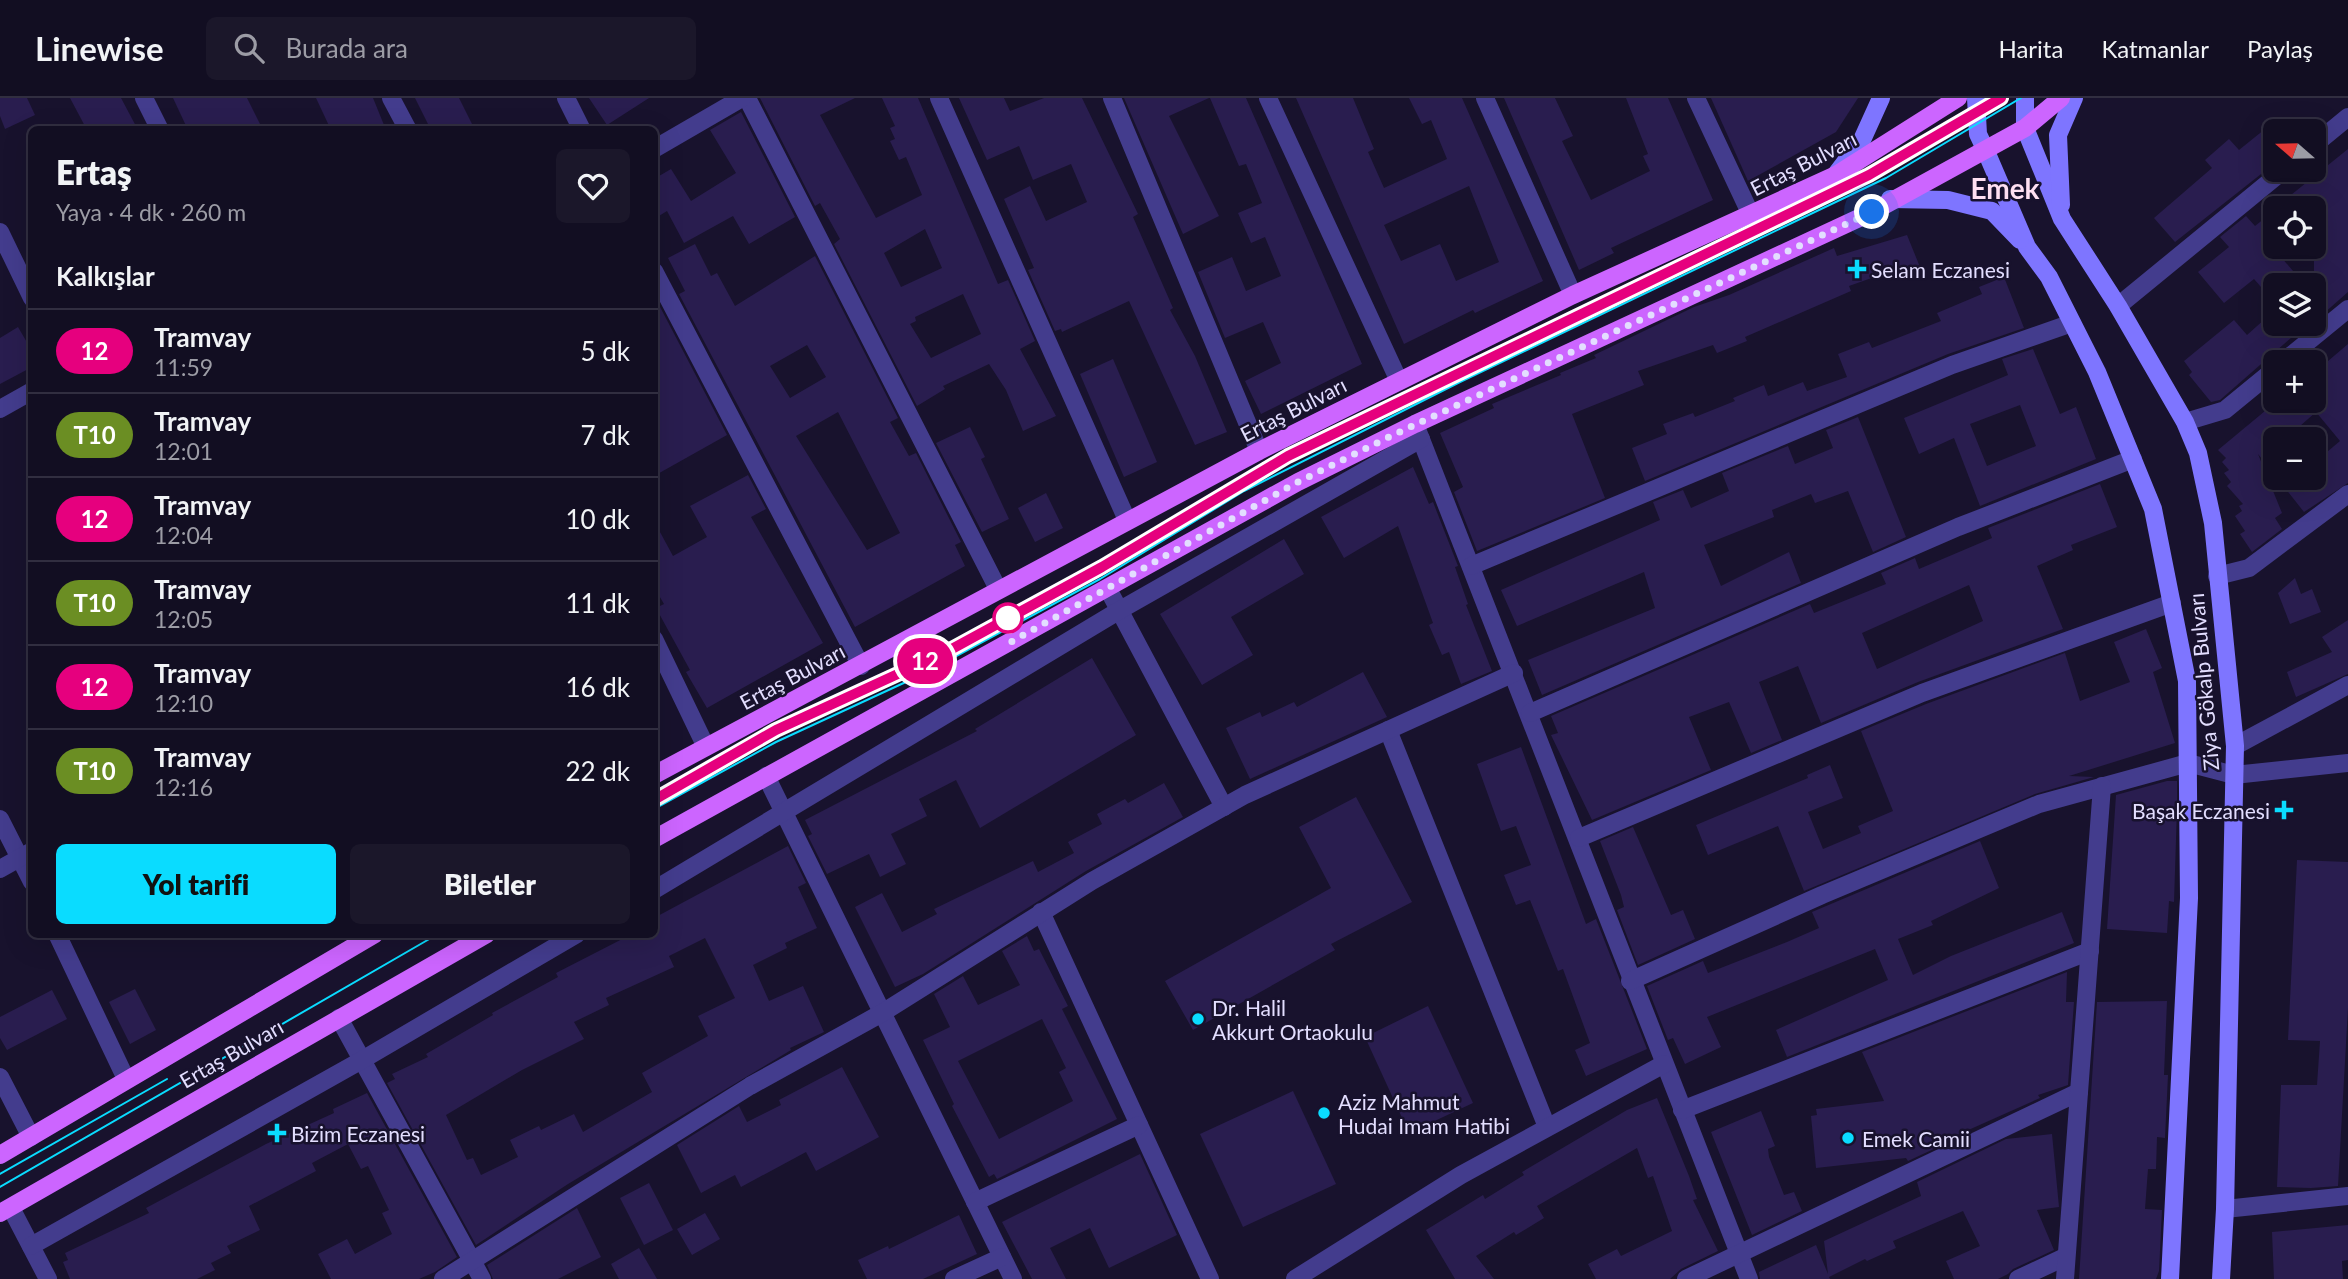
<!DOCTYPE html>
<html lang="tr">
<head>
<meta charset="utf-8">
<style>
  :root { --surface:#120e22; --page:#1b172a; --text:#f1f3f6; --muted:#9c9ca5; --line:#312e40; --accent:#0adcff }
  body { margin:0; font-family:Lato,sans-serif; background:var(--page); color:var(--text); height:100vh; display:flex; flex-direction:column; font-size:26px; white-space:nowrap }
  * { box-sizing:border-box; margin:0 }
  p { font-size:23px; color:var(--muted) }
  .icon { flex:none; width:38px; height:38px; fill:none; stroke:currentColor; stroke-width:2; stroke-linecap:round; stroke-linejoin:round }
  .map { position:relative; flex:1; overflow:hidden }
  .details { position:absolute; left:28px; top:28px; width:630px; height:812px; display:flex; flex-direction:column; background:var(--surface); border-radius:10px; box-shadow:0 7px 28px #0002,0 0 0 2px var(--line) }
  .details>* { flex:none }
  .badge { padding:0 14px; border-radius:23px; font-size:24px; line-height:46px }
  .needle { width:46px; rotate:290deg }
  .tools { position:absolute; left:2263px; top:21px; display:grid; gap:14px }
  .tools a { display:grid; place-items:center; width:63px; height:63px; border-radius:10px; background:var(--surface); box-shadow:0 7px 28px #0002,0 0 0 2px var(--line); font-size:35px }
  .you { position:absolute; width:35px; height:35px; margin:-18px; border:5px solid #fff; border-radius:50%; background:#1a73e8; box-shadow:0 0 0 10px #1a73e833 }
  .map>.badge { position:absolute; translate:-50% -50%; box-shadow:0 0 0 4px #fff }
  h2 { padding:0 28px; font-size:26px; line-height:63px }
  .round { display:grid; place-items:center; flex:none; width:74px; height:74px; border-radius:10px; background:var(--page) }
  .overview { display:flex; align-items:center; justify-content:space-between; height:119px; padding:0 28px }
  h1 { font-size:33px; font-weight:800; line-height:52px }
  .cta { display:flex; gap:14px; margin-top:auto; padding:14px 28px }
  .cta a { flex:1; height:80px; border-radius:10px; background:var(--accent); color:#111; font-size:28px; font-weight:800; line-height:80px; text-align:center }
  .cta a+a { background:var(--page); color:var(--text) }
  ul { padding:0; list-style:none }
  li { display:flex; align-items:center; gap:21px; height:84px; padding:0 28px; border-top:2px solid var(--line) }
  li div { flex:1 }
  li b { display:block; font-size:26px }
  li em { font-style:normal }
  li .badge { min-width:77px; font-weight:700; text-align:center }
  header { display:flex; align-items:center; gap:42px; box-sizing:border-box; height:98px; padding:0 35px; background:var(--surface); border-bottom:2px solid var(--line) }
  header strong { font-size:33px }
  nav { display:flex; gap:38px; margin-inline-start:auto; font-size:24px }
  .search { width:490px; height:63px; background:var(--page); display:flex; align-items:center; gap:18px; box-sizing:border-box; padding:0 24px; border-radius:10px; color:var(--muted); font-size:26px }
  .map>svg:first-child { display:block }
  .building { fill:#291d4f; fill-rule:evenodd }
  .lines { fill:none; stroke-linecap:round; stroke-linejoin:round }
  .street { stroke:#433c8d; stroke-width:18 }
  .secondary { stroke:#7e75ff; stroke-width:18 }
  .primary { stroke:#cc65ff; stroke-width:18 }
  .tram { stroke:#0adcff; stroke-width:2 }
  .line-casing { stroke:#fff; stroke-width:16 }
  .line { stroke:#e6007e; stroke-width:10 }
  .walk { stroke:#e3deff; stroke-width:7; stroke-dasharray:0 12.6 }
  .poi-dot { fill:#0adcff; stroke:#18122d; stroke-width:2.5 }
  .stop-dot { fill:#fff; stroke:#e6007e; stroke-width:3.5 }
  .labels { text-anchor:middle; dominant-baseline:central; stroke-width:5; stroke-linejoin:round; paint-order:stroke }
  .street-label { font-size:21px; fill:#e3deff; stroke:#18122d }
  .poi-label { font-size:21px; fill:#e3deff; stroke:#18122d; text-anchor:start }
  .district-label { font-size:28px; font-weight:bold; fill:#ffe0f2; stroke:#18122d }
</style>
</head>
<body>
<header>
<strong>Linewise</strong>
<div class="search"><svg class="icon" aria-label="search" viewBox="0 0 24 24"><circle cx="10" cy="10" r="6"/><path d="M15 15l6 6"/></svg>Burada ara</div>
<nav><a>Harita</a><a>Katmanlar</a><a>Paylaş</a></nav>
</header>
<div class="map">
<svg width="2348" height="1181" viewBox="0 0 2348 1181">
  <rect width="100%" height="100%" fill="#18122d"/>
  <g class="building">
    <polygon points="0,0 27,0 35,17 5,31 0,18"/>
    <polygon points="70,0 121,0 138,32 87,32"/>
    <polygon points="173,0 247,0 263,32 188,32"/>
    <polygon points="316,0 373,0 386,32 331,32"/>
    <polygon points="415,0 459,0 475,32 431,32"/>
    <polygon points="589,0 649,0 607,27"/>
    <path d="M760 0H855L820 17 876 120 922 97 906 59 899 62 890 43 895 41 890 30 895 28 882 0H918L998 186 1008 182 1035 243 1020 251 1056 318 1023 333 1006 292 989 266 943 288 945 291 917 308 834 146 840 141 820 105 815 108ZM925 131 942 170 901 189 884 155ZM963 196 981 236 931 260 910 226 916 223 915 219Z"/>
    <polygon points="959,0 1004,0 1010,13 1044,0 1082,0 1138,116 1133,119 1173,210 1170,212 1195,258 1227,334 1195,347 1129,203 1062,234 1061,231 1055,233 1028,172 1034,170 1004,101 1030,88 1046,123 1087,104 1071,66 1033,82 1019,48 987,62"/>
    <polygon points="1124,0 1209,0 1169,18 1219,118 1183,136"/>
    <polygon points="1210,0 1246,0 1362,266 1261,316 1245,283 1281,265 1263,224 1225,240 1198,174 1232,159 1246,193 1281,178 1265,139 1251,145 1238,115 1262,105 1246,66 1239,68"/>
    <path d="M1296 0H1353L1374 51 1368 54 1384 90 1447 61 1431 22 1422 26 1409 0H1462L1543 183 1475 215 1473 212 1404 246ZM1469 88 1499 164 1456 183 1440 146 1401 163 1384 127Z"/>
    <polygon points="1504,0 1555,0 1573,38 1562,43 1591,102 1650,73 1643,58 1648,56 1626,0 1668,0 1713,102 1611,150 1614,155 1579,172"/>
    <polygon points="1711,0 1858,0 1836,34 1748,83"/>
    <polygon points="741,14 795,119 749,146 733,118 684,145 667,113 654,121 654,81 671,71 691,103 736,75 710,32"/>
    <polygon points="2275,23 2275,65 2175,144 2154,120 2212,70 2205,62 2229,41 2239,52"/>
    <polygon points="2348,51 2348,194 2314,224 2314,110 2275,110"/>
    <polygon points="2275,112 2275,152 2305,187 2275,187 2275,205 2254,181 2224,205 2198,174 2229,149 2220,139 2246,118 2255,128"/>
    <polygon points="1907,137 1922,174 1902,182 1897,171 1849,188 1851,193 1745,239 1747,243 1717,255 1713,247 1638,273 1644,287 1572,316 1605,400 1477,453 1454,394 1463,389 1440,335 1494,310 1492,306 1561,277 1560,275 1596,260 1594,257 1694,209 1729,197 1834,150 1837,158"/>
    <path d="M695 146 711 178 717 175 735 208 815 158 898 320 890 324 909 358 916 355 961 444 955 447 965 468 855 529 679 196 685 193 668 160ZM807 247 826 279 790 300 770 268ZM838 314 900 435 867 452 796 338Z"/>
    <polygon points="2004,179 2024,230 1948,256 1645,383 1632,350 1667,336 1663,326 1693,315 1695,319 1735,303 1733,300 1764,287 1768,298 1803,284 1807,293 1847,279 1838,256 1869,244 1872,250 1941,223 1937,215 1982,196 1979,189"/>
    <polygon points="659,207 727,337 654,378 654,210"/>
    <polygon points="2275,212 2275,226 2307,226 2220,302 2211,304 2189,277 2192,274 2184,263 2234,222 2247,237"/>
    <polygon points="18,229 32,253 32,269 0,286 0,240"/>
    <polygon points="2348,246 2348,385 2304,414 2277,380 2314,380 2314,365 2340,343 2316,314 2285,341 2275,341 2275,377 2258,356 2282,415 2275,420 2282,431 2252,454 2240,436 2245,433 2235,418 2242,413 2239,408 2243,406 2227,388 2231,384 2224,375 2229,372 2222,364 2226,360 2218,352 2277,303 2314,303 2314,275"/>
    <path d="M2033 251 2060 316 2076 309 2096 361 1980 408 1954 340 1919 356 1904 320 2008 277 2002 261ZM2020 307 2036 348 1987 368 1970 326Z"/>
    <polygon points="1113,261 1157,364 1124,379 1080,276"/>
    <polygon points="1858,319 1906,439 1873,454 1848,393 1815,405 1811,396 1772,412 1774,419 1704,447 1721,488 1789,454 1801,485 1542,597 1528,562 1655,510 1644,474 1517,528 1501,492 1660,422 1653,404 1683,392 1691,410 1729,393 1722,375 1788,348 1795,366 1833,350 1826,332"/>
    <polygon points="970,329 985,359 981,361 1009,421 982,434 936,345"/>
    <polygon points="1413,369 1429,406 1433,404 1458,468 1455,469 1468,506 1466,507 1492,573 1461,586 1449,554 1442,557 1429,527 1433,525 1398,428 1344,460 1321,419"/>
    <polygon points="748,377 766,411 751,419 823,545 707,610 686,574 690,572 656,510 664,506 654,489 654,423 673,458 707,439 690,408"/>
    <path d="M2100 386 2117 429 2071 447 2073 452 2037 468 2063 531 1918 584 1821 625 1798 568 1759 584 1782 642 1751 655 1729 604 1689 619 1711 672 1592 722 1551 637 1558 635 1551 618 1810 506 1814 515 1886 486 1881 475 1915 460 1919 471 1992 440 1988 430ZM1969 487 1983 523 1877 571 1862 535Z"/>
    <polygon points="1046,395 1063,430 1035,444 1018,410"/>
    <polygon points="1284,441 1304,476 1231,519 1253,557 1202,587 1160,516"/>
    <polygon points="2295,480 2301,496 2312,491 2321,514 2290,526 2278,495"/>
    <polygon points="2348,522 2348,576 2296,599 2287,574 2332,554 2322,539"/>
    <polygon points="2146,531 2162,570 2153,574 2175,645 2069,678 2094,679 2035,696 1804,793 1778,728 1708,757 1696,727 1808,680 1807,677 1830,667 1843,700 1808,714 1823,751 1861,735 1858,728 1893,713 1861,633 1926,606 2065,555 2080,603 2130,584 2114,544"/>
    <polygon points="1092,560 1136,637 980,730 956,682 919,701 927,718 891,736 906,766 880,779 869,756 827,776 808,738 812,736 805,722 977,633 975,631"/>
    <polygon points="1363,574 1387,619 1250,681 1226,630 1260,614 1262,619 1294,604 1297,609"/>
    <polygon points="1521,649 1586,826 1596,821 1647,951 1586,978 1575,952 1590,945 1563,871 1558,873 1530,802 1516,807 1504,777 1531,767 1516,728 1501,733 1477,666"/>
    <polygon points="2167,683 2177,683 2177,710 2174,804 2169,803 2167,835 2107,831 2116,697"/>
    <polygon points="1164,685 1183,719 1086,773 923,876 895,889 855,809 882,795 902,834 937,816 934,811 1033,763 1038,774 1074,755 1068,744 1102,726 1097,716 1125,701 1128,705"/>
    <polygon points="1356,699 1412,804 1331,846 1335,852 1193,932 1165,883 1331,790 1299,729"/>
    <polygon points="1633,729 1671,817 1683,812 1695,841 1638,867 1617,812 1624,809 1621,797 1600,743"/>
    <polygon points="1980,743 1999,790 1931,823 1933,827 1898,841 1913,877 1951,858 2062,814 2074,845 1787,959 1776,932 1888,882 1875,851 1707,919 1721,949 1685,966 1673,940 1668,942 1647,888 1703,863 1708,875 1787,844 1819,830 1812,814"/>
    <path d="M788 748 806 785 798 789 817 830 785 845 787 850 753 867 769 903 803 888 824 934 790 950 791 952 568 1086 476 1147 387 985 395 981 392 976 428 959 426 956 493 917 492 915 558 879 556 875 632 836H654V820ZM705 840 735 900 698 918 708 938 642 975 652 994 583 1034 574 1016 541 1032 539 1028 510 1042 518 1059 481 1077 473 1060 467 1062 446 1017 522 972 584 941 574 924 609 907 606 900 674 869 669 858Z"/>
    <polygon points="2297,762 2348,764 2348,910 2338,1088 2311,1090 2277,1089 2281,987 2317,987 2320,943 2288,942"/>
    <path d="M1027 838 1034 853 1039 851 1068 908 1062 911 1117 1021 997 1081 994 1076 989 1079 952 1008 954 1006 923 942 950 929 934 896 963 878 978 907 1020 887 1002 853ZM1042 921 1066 970 1059 974 1073 1003 999 1041 958 963Z"/>
    <polygon points="2067,874 2066,904 2074,904 2068,987 2038,997 2040,1000 1928,1050 1938,1049 1908,1063 1906,1060 1816,1070 1811,1018 1817,1017 1816,1011 1884,1003 1862,954"/>
    <polygon points="135,891 156,932 130,946 109,904"/>
    <polygon points="52,892 67,921 7,952 0,940 0,919"/>
    <polygon points="2167,903 2164,977 2168,977 2165,1040 2157,1039 2156,1071 2148,1071 2145,1111 2162,1112 2159,1173 2156,1181 2079,1181 2097,904"/>
    <polygon points="1428,908 1473,1005 1409,1035 1365,939"/>
    <polygon points="842,969 879,1039 816,1073 806,1054 741,1089 735,1077 701,1095 677,1047 739,1008 747,1024 781,1007 779,1002"/>
    <polygon points="1293,993 1336,1086 1243,1129 1200,1036"/>
    <polygon points="367,995 457,1159 435,1174 419,1181 331,1181 318,1156 347,1141 355,1156 392,1136 382,1115 389,1112 368,1068 361,1071 348,1046 312,1065 316,1073 249,1108 260,1132 227,1148 231,1155 211,1165 215,1172 197,1181 70,1181 63,1164 68,1162 65,1155 149,1115 146,1110 266,1046 334,1015 333,1011"/>
    <polygon points="1657,1000 1689,1078 1697,1101 1693,1102 1718,1153 1681,1171 1670,1181 1596,1181 1588,1166 1617,1151 1621,1158 1672,1133 1653,1078 1648,1080 1637,1050 1537,1108 1544,1120 1516,1137 1514,1134 1476,1158 1494,1181 1455,1181 1426,1132 1483,1097 1485,1101 1524,1077 1522,1074 1627,1012"/>
    <polygon points="1761,1013 1775,1048 1768,1051 1769,1059 1784,1097 1794,1094 1802,1113 1752,1137 1711,1034"/>
    <polygon points="2052,1036 2059,1109 2037,1112 2054,1152 2013,1171 2008,1176 1998,1181 1954,1181 1946,1163 1980,1148 1963,1113 1893,1143 1896,1150 1867,1163 1865,1161 1829,1179 1830,1181 1760,1181 1759,1174 1816,1147 1828,1176 1824,1143 1921,1098 1917,1084 2006,1041"/>
    <polygon points="1140,1056 1177,1137 1109,1170 1090,1130 1050,1150 1066,1181 1032,1181 1002,1124"/>
    <polygon points="649,1085 673,1132 644,1147 620,1100"/>
    <polygon points="577,1110 601,1159 558,1181 493,1181 487,1167"/>
    <polygon points="705,1115 720,1141 692,1157 677,1131"/>
    <polygon points="959,1117 977,1156 923,1181 867,1181 858,1162 888,1148 889,1151"/>
    <polygon points="2348,1127 2348,1162 2342,1163 2343,1181 2274,1181 2272,1134"/>
    <polygon points="639,1150 657,1181 619,1181 611,1166"/>
  </g>
  <g class="lines">
    <g class="street">
      <polyline points="144,0 160,32"/>
      <polyline points="391,0 408,32"/>
      <polyline points="566,0 582,32"/>
      <polyline points="747,0 998,491"/>
      <polyline points="939,0 1127,422"/>
      <polyline points="1112,0 1259,353"/>
      <polyline points="1268,0 1399,283"/>
      <polyline points="1485,0 1573,197"/>
      <polyline points="1696,0 1751,117"/>
      <polyline points="2314,47 2348,19"/>
      <polyline points="654,51 742,0"/>
      <polyline points="0,134 32,200"/>
      <polyline points="654,173 861,568"/>
      <polyline points="2118,208 2284,72"/>
      <polyline points="2283,264 2348,211"/>
      <polyline points="0,311 32,293"/>
      <polyline points="2185,324 2225,312 2275,271"/>
      <polyline points="1415,326 1749,1181"/>
      <polyline points="1471,468 1952,267 2072,225"/>
      <polyline points="2217,478 2249,470 2348,396"/>
      <polyline points="1108,491 1224,709"/>
      <polyline points="654,541 706,649"/>
      <polyline points="1530,615 1958,429 2133,361"/>
      <polyline points="1388,632 1547,1029"/>
      <polyline points="2235,648 2348,587"/>
      <polyline points="766,678 1013,1181"/>
      <polyline points="0,721 32,784"/>
      <polyline points="1579,740 1922,595 2172,505"/>
      <polyline points="0,771 32,753"/>
      <polyline points="654,792 1120,512 1421,341"/>
      <polyline points="1041,814 1210,1181"/>
      <polyline points="57,836 126,981"/>
      <polyline points="1630,883 1822,797 2039,706 2188,665 2234,677 2348,665"/>
      <polyline points="339,920 482,1181"/>
      <polyline points="0,979 31,1039"/>
      <polyline points="1682,1012 2090,853"/>
      <polyline points="975,1104 1139,1027"/>
      <polyline points="11,1110 48,1181"/>
      <polyline points="2225,1111 2348,1098"/>
      <polyline points="31,1148 362,962 577,836"/>
      <polyline points="443,1181 750,988 882,915 1092,783 1245,697 1514,575"/>
      <polyline points="954,1181 1002,1159"/>
      <polyline points="1295,1181 1461,1077 1664,966"/>
      <polyline points="1686,1181 2079,994"/>
      <polyline points="2018,1181 2065,1159"/>
      <polyline points="2065,1181 2102,688"/>
    </g>
    <g class="secondary">
      <polyline points="1976,0 1978,36 1985,51 2027,149 2049,179 2097,274 2153,411 2187,583 2189,800 2170,1181"/>
      <polyline points="2025,0 2025,30 2062,121 2118,208 2185,324 2198,355 2213,425 2235,648 2225,1111 2221,1181"/>
      <polyline points="1837,75 1862,42 1881,0"/>
      <polyline points="1890,101 1948,102 1992,113 2020,142"/>
      <polyline points="2061,107 2058,37 2074,0"/>
    </g>
    <g class="primary">
      <polyline points="654,677 1259,353 1573,197 1836,77 1958,0"/>
      <polyline points="654,741 1298,384 1415,326 1872,114 2025,30 2061,0"/>
      <polyline points="0,1057 375,836"/>
      <polyline points="0,1115 487,836"/>
    </g>
    <g class="tram">
      <polyline points="1912,55 1984,11"/>
      <polyline points="1261,373 1395,305"/>
      <polyline points="1108,465 1212,401"/>
      <polyline points="753,646 942,555"/>
      <polyline points="654,711 776,644 921,577 1100,481 1244,393 1460,284 1886,80 2021,0"/>
      <polyline points="0,1076 167,981"/>
      <polyline points="0,1089 438,836"/>
    </g>
  </g>
  <g class="lines">
    <defs>
      <polyline id="line" points="654,702 776,632 950,552 1102,469 1288,358 1869,77 2001,0"/>
    </defs>
    <use href="#line" class="line-casing"/>
    <use href="#line" class="line"/>
    <polyline class="walk" points="1008,520 1011,544 1298,384 1391,338 1872,114"/>
  </g>
  <g class="poi-dot">
    <path d="M1853.5 160.5h7v7h7v7h-7v7h-7v-7h-7v-7h7z"/>
    <path d="M2280.5 701.5h7v7h7v7h-7v7h-7v-7h-7v-7h7z"/>
    <circle cx="1198" cy="921" r="7"/>
    <circle cx="1324" cy="1015" r="7"/>
    <path d="M273.5 1024.5h7v7h7v7h-7v7h-7v-7h-7v-7h7z"/>
    <circle cx="1848" cy="1040" r="7"/>
  </g>
  <circle class="stop-dot" cx="1008" cy="520" r="14"/>
  <g class="labels">
    <g class="street-label">
      <text transform="translate(1803 65) rotate(-27)">Ertaş Bulvarı</text>
      <text transform="translate(1293 311) rotate(-27)">Ertaş Bulvarı</text>
      <text transform="translate(792 578) rotate(-28)">Ertaş Bulvarı</text>
      <text transform="translate(2203 584) rotate(-95)">Ziya Gökalp Bulvarı</text>
      <text transform="translate(231 955) rotate(-30)">Ertaş Bulvarı</text>
    </g>
    <g class="poi-label">
      <text x="1871" y="171">Selam Eczanesi</text>
      <text x="2270" y="712" text-anchor="end">Başak Eczanesi</text>
      <text x="1212" y="909">Dr. Halil<tspan x="1212" dy="24">Akkurt Ortaokulu</tspan></text>
      <text x="1338" y="1003">Aziz Mahmut<tspan x="1338" dy="24">Hudai Imam Hatibi</tspan></text>
      <text x="291" y="1035">Bizim Eczanesi</text>
      <text x="1862" y="1040">Emek Camii</text>
    </g>
    <g class="district-label">
      <text x="2005" y="90">Emek</text>
    </g>
  </g>
</svg>
<div class="tools">
<a><svg class="needle" viewBox="-14 -14 28 28"><path d="M0-13l5 13h-10z" fill="#e53935"/><path d="M0 13l5-13h-10z" fill="#9c9ca5"/></svg></a>
<a><svg class="icon" aria-label="locate" viewBox="0 0 24 24"><circle cx="12" cy="12" r="6"/><path d="M12 2v4M12 18v4M2 12h4M18 12h4"/></svg></a>
<a><svg class="icon" aria-label="layers" viewBox="0 0 24 24"><path d="M12 4l9 5-9 5-9-5zM3 14l9 5 9-5"/></svg></a>
<a>+</a>
<a>−</a>
</div>
<div class="you" style="left:1872px;top:114px"></div>
<b class="badge" style="left:925px;top:563px;background:#e6007e;color:#fff">12</b>
<section class="details">
<div class="overview"><div><h1>Ertaş</h1><p>Yaya · 4 dk · 260 m</p></div><a class="round"><svg class="icon" aria-label="heart" viewBox="0 0 24 24"><path d="M12 20l-8-8c-3-5 5-10 8-4 3-6 11-1 8 4z"/></svg></a></div>
<h2>Kalkışlar</h2>
<ul>
<li><span class="badge" style="background:#e6007e;color:#fff">12</span><div><b>Tramvay</b><p>11:59</p></div><em>5 dk</em></li>
<li><span class="badge" style="background:#6b8e23;color:#fff">T10</span><div><b>Tramvay</b><p>12:01</p></div><em>7 dk</em></li>
<li><span class="badge" style="background:#e6007e;color:#fff">12</span><div><b>Tramvay</b><p>12:04</p></div><em>10 dk</em></li>
<li><span class="badge" style="background:#6b8e23;color:#fff">T10</span><div><b>Tramvay</b><p>12:05</p></div><em>11 dk</em></li>
<li><span class="badge" style="background:#e6007e;color:#fff">12</span><div><b>Tramvay</b><p>12:10</p></div><em>16 dk</em></li>
<li><span class="badge" style="background:#6b8e23;color:#fff">T10</span><div><b>Tramvay</b><p>12:16</p></div><em>22 dk</em></li>
</ul>
<div class="cta"><a>Yol tarifi</a><a>Biletler</a></div>
</section>
</div>
</body>
</html>
